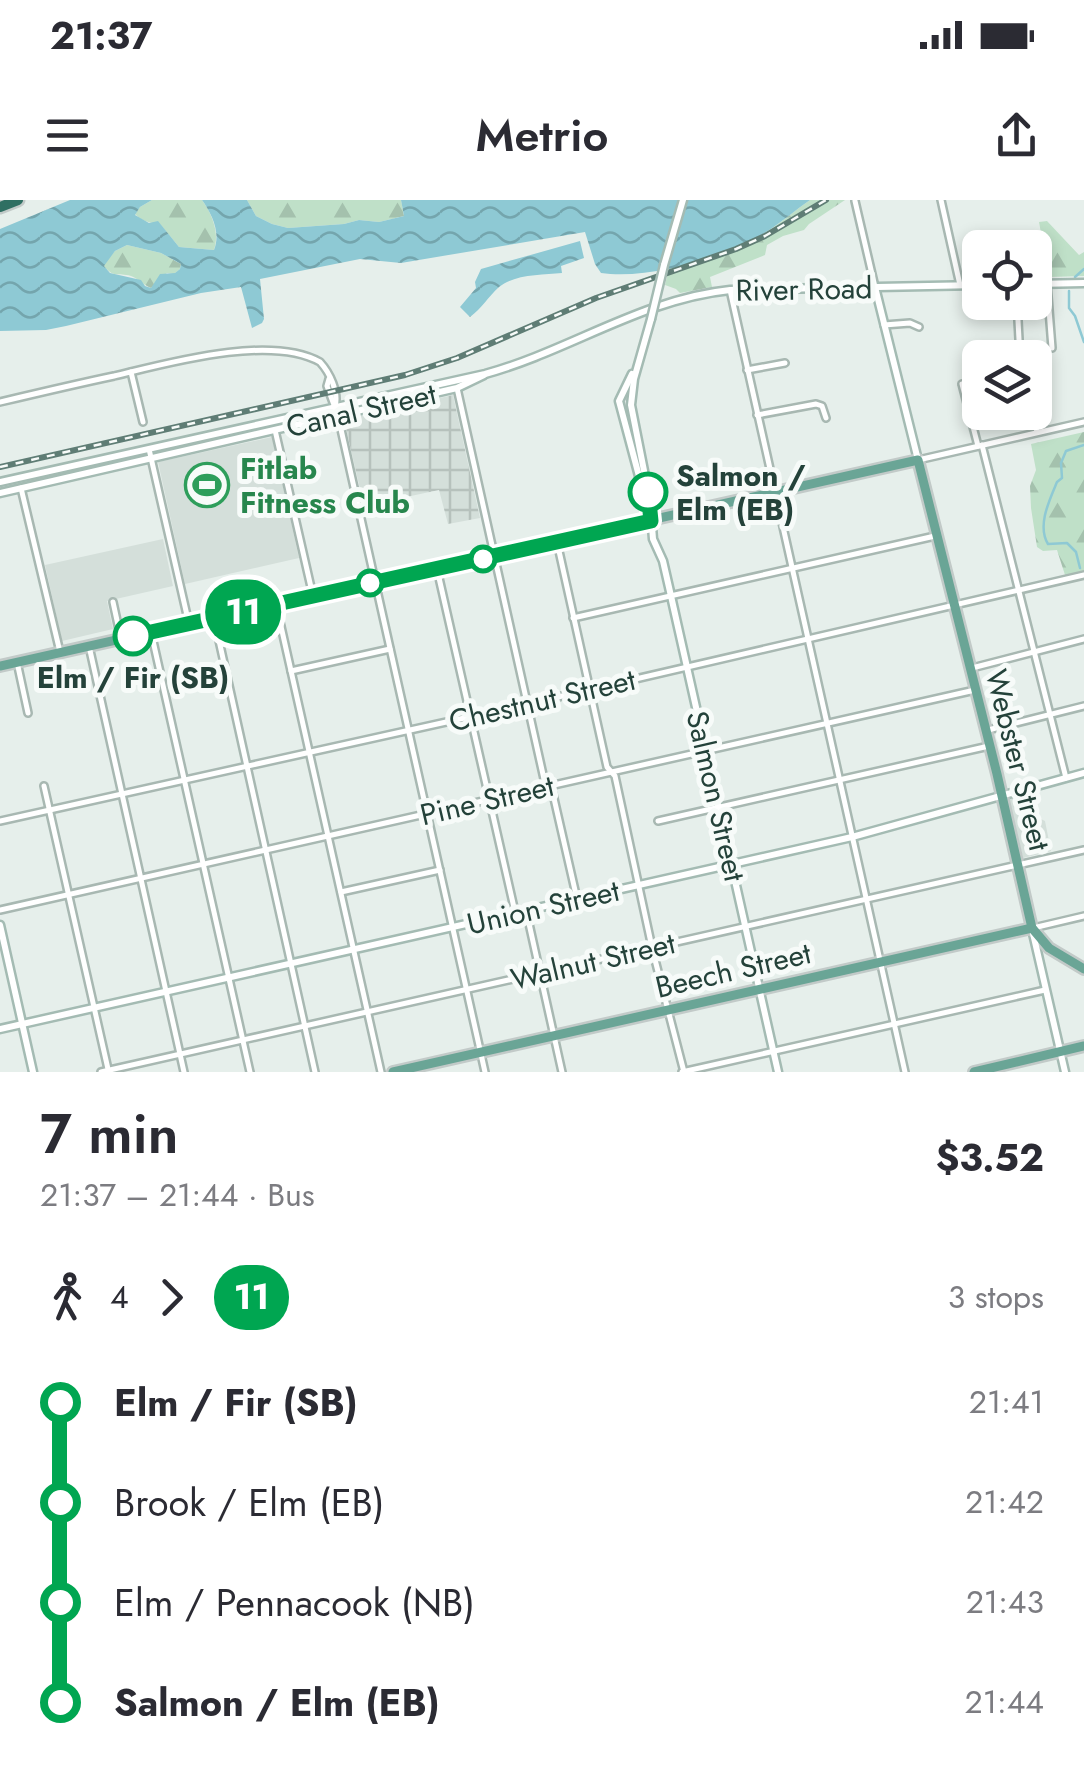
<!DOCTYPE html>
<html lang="en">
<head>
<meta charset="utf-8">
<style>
  :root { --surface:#fff; --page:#f2f2f3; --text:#2b2b33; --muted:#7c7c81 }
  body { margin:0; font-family:Jost,sans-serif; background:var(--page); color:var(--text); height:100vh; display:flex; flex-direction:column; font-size:38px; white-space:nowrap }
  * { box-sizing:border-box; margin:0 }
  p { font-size:32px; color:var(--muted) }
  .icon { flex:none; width:55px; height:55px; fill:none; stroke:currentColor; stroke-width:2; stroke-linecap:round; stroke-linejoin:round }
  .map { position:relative; height:872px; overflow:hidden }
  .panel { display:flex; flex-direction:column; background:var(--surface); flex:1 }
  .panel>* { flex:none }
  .badge { padding:0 20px; border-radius:32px; font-size:35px; line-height:65px }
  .tools { position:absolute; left:962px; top:30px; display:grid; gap:20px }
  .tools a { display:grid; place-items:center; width:90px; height:90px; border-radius:15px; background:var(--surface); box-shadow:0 5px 15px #0003; font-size:50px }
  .map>.badge { position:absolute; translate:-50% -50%; box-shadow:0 0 0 5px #fff }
  .legs { display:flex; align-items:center; gap:15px; height:110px; padding:0 40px; font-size:32px }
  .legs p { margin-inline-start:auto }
  .summary { display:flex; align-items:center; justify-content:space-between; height:170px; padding:0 40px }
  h1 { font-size:55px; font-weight:600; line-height:75px }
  ul { padding:0 40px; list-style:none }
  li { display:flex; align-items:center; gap:35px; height:100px; font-size:38px }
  li i { display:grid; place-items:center; width:15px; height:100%; margin:0 12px; background:currentColor }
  li i::after { content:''; width:25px; height:25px; margin:-12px; border:8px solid; border-radius:50%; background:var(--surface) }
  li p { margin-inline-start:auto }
  li:first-child i { background:linear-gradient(#0000 50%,currentColor 0) }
  li:last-child i { background:linear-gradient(currentColor 50%,#0000 0) }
  .status { display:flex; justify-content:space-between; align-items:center; height:70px; padding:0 50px; background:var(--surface); direction:ltr }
  .status svg { height:28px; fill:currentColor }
  header { display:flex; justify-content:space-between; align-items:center; height:130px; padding:0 40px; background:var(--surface); font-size:45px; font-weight:600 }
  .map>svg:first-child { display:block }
  .built { fill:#d4dfda }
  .industrial { fill:url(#industrial-grid) }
  .forest { fill:url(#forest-firs) }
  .water { fill:url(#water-waves); fill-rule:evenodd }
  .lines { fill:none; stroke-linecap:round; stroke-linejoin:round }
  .stream { stroke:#8ec9d4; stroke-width:2.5 }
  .street-casing { stroke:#a8b8b2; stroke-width:10 }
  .secondary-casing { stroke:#a4bbb3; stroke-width:11 }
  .primary-casing { stroke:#c2cac8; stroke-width:14 }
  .highway-casing { stroke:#c2cac8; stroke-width:15 }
  .street { stroke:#fff; stroke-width:5 }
  .secondary { stroke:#fff; stroke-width:6 }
  .primary { stroke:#6aa596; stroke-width:9 }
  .highway { stroke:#2f6f62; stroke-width:10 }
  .rail-casing { stroke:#5f7d75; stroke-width:6 }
  .rail { stroke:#f7fbf9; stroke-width:2.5; stroke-dasharray:8; stroke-linecap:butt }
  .secondary-bridge-casing { stroke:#a4bbb3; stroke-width:11; stroke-linecap:butt }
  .secondary-bridge { stroke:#fff; stroke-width:6 }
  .line-1-casing { stroke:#fff; stroke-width:22 }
  .line-1 { stroke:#00a651; stroke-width:15 }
  .stop-1-dot { fill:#fff; stroke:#00a651; stroke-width:5 }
  .labels { text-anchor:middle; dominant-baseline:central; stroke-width:10; stroke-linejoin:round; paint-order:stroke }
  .street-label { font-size:30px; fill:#24423a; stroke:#f7fbf9 }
  .leisure-label { font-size:30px; font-weight:bold; fill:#27864d; stroke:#f7fbf9; text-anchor:start }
  .stop-label { font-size:30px; font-weight:bold; fill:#24423a; stroke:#f7fbf9; text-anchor:start }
</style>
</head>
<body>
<div class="status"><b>21:37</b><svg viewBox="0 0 49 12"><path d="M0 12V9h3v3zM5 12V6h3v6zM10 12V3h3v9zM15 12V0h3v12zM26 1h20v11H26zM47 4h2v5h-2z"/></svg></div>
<header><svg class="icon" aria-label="menu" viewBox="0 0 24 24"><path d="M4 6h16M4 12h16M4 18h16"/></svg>Metrio<svg class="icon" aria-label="share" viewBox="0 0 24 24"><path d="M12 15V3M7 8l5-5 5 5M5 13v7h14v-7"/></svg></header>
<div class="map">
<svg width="1084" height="872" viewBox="0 0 1084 872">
  <defs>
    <pattern id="industrial-grid" width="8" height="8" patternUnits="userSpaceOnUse" patternTransform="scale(2.5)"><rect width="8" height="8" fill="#d4dfda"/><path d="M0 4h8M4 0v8" fill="none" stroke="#b6c1bc"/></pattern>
    <pattern id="forest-firs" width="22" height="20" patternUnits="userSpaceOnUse" patternTransform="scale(2.5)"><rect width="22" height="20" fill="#bfe0c8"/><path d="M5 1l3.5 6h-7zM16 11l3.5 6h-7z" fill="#a4c1ad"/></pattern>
    <pattern id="water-waves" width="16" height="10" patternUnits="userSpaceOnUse" patternTransform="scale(2.5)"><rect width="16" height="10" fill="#8ec9d4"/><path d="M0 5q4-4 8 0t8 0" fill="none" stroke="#74a5ad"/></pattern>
  </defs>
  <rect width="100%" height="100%" fill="#e6efeb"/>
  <g class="built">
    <polygon points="272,237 299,358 185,384 158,262"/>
    <polygon points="163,339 173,386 107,401 113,429 62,441 45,365"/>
    <polygon points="1026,595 1031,614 1045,621 1051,651 1023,658 1009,599"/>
  </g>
  <polygon class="industrial" points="453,195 480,318 448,324 439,290 364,306 344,220"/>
  <g class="forest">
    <path d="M152 0H202C212 14 220 33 214 50L179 47 160 24C149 23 142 21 135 14L140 7Z"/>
    <polygon points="247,0 401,0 404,16 379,22 359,20 344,24 288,28 272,24 256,16"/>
    <path d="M810 0H845L809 24 804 30 783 36 767 45 765 55 710 77 712 87 680 93 676 89 665 85 669 68C702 59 737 51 765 33 781 23 795 10 810 0Z"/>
    <polygon points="1047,21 1079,55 1084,52 1084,76 1049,77 1039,22"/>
    <path d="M127 45 161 53 181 64 180 69 174 74 167 73 151 88C144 85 137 78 131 76 117 72 114 79 103 65L115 51Z"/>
    <polygon points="1084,232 1084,371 1065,375 1057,350 1043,351 1037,347 1031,308 1030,286 1036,270 1031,244"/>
  </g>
  <g class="water">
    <path d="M70 0H152L140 7 135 15 149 23 158 21 179 47 214 50C221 33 212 14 202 0H247L256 16 272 24 288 28 344 24 359 20 379 22 404 16 401 0H810C795 10 781 23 766 32 726 58 648 80 601 73L595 64 585 32 401 63 360 59 260 79 264 119 262 123 252 128 241 87 201 93 66 126 46 130 0 131V29ZM127 45 161 53 181 64 180 69 175 73 160 74 151 88 145 86 141 80 110 73 104 66 115 51Z"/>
    <path d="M580 41 584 58 561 66 562 73C542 75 515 74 499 87 488 97 482 108 470 117L460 107 476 88 475 82 481 69Z"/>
  </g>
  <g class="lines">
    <g class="stream">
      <polyline points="1075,77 1084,69"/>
      <polyline points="1069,91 1069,108 1075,116 1084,142"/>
      <path d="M1080 368 1076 352 1067 343 1048 344C1037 326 1049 301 1057 282L1062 278 1061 263 1066 251 1084 245"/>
    </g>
    <defs>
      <g id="street">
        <polyline points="941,0 960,85"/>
        <polyline points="855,1 875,87"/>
        <polyline points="1047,84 1052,148"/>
        <polyline points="730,90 905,872"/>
        <polyline points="1017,102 1020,158"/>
        <polyline points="884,125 910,123 919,127"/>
        <polyline points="747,170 785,163"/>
        <polyline points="131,172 143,222"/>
        <polyline points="329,179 327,186 338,216 485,872"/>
        <polyline points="962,184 978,246"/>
        <polyline points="457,188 544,579 553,594 577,699"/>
        <path d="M0 202C38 193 76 184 114 176 168 163 270 134 320 162 330 173 339 192 335 207"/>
        <polyline points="1032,212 1037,232"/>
        <polyline points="757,215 816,204 822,206 826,218"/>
        <polyline points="275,230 313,396"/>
        <polyline points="982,245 1066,578"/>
        <polyline points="149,249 189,424"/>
        <polyline points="918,260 1084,222"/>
        <polyline points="21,288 60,452"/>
        <polyline points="557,342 607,567 615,576 653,752 684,872"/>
        <polyline points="437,369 515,712"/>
        <polyline points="113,402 121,439"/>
        <polyline points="276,404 381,872"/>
        <polyline points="214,418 315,872"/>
        <polyline points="573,418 935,336"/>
        <polyline points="151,432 250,872"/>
        <polyline points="89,446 184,872"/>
        <polyline points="17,462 28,513"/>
        <polyline points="972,468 1084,439"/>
        <polyline points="291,471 390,449"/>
        <polyline points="988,530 1084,506"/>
        <polyline points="44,586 108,869"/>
        <polyline points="0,621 532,503 1084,375"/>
        <polyline points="658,621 989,546"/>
        <polyline points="341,692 440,670"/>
        <polyline points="0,710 975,490"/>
        <polyline points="526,710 562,872"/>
        <polyline points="1033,728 1084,716"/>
        <polyline points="101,872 1084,650"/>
        <polyline points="682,872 1045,790"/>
      </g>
      <g id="secondary">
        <polyline points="664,65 683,0"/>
        <polyline points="1035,84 1084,83"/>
        <polyline points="875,87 918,260"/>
        <polyline points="651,119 634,179 631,205 650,301 653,339 663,361 671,396 778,872"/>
        <polyline points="632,174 619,201 648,310"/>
        <path d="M0 282 485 174C569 151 642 99 730 90L980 85"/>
        <polyline points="0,293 457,188 484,175"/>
        <polyline points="0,725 33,872"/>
        <polyline points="1032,729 1065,872"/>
        <polyline points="0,829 852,637 1084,573"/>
      </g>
      <g id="primary">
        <polyline points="0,466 918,260 997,574 1032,728 1049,748 1084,769"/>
        <polyline points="393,872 1032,728"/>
        <polyline points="974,872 1084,846"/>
      </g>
      <polyline id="highway" points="0,7 18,0"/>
    </defs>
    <use href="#street" class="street-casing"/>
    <use href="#secondary" class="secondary-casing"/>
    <use href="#primary" class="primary-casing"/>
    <use href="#highway" class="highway-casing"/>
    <use href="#street" class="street"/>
    <use href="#secondary" class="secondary"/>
    <use href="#primary" class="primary"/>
    <use href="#highway" class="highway"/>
    <defs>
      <polyline id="rail" points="0,267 405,175 457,158 596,98 736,49 765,36 826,0"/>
    </defs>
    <use href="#rail" class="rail-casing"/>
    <use href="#rail" class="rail"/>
    <defs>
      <polyline id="secondary-bridge" points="651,119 664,65"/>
    </defs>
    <use href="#secondary-bridge" class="secondary-bridge-casing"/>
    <use href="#secondary-bridge" class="secondary-bridge"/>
  </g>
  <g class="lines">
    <defs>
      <polyline id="line-1" points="133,436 651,321 648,292"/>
    </defs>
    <use href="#line-1" class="line-1-casing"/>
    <use href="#line-1" class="line-1"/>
  </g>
  <defs>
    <symbol id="stadium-ring" viewBox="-11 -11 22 22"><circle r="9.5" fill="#f7fbf9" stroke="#2e9e5b" stroke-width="1.5"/><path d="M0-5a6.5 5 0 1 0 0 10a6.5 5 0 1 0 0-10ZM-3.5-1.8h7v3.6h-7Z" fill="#2e9e5b"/></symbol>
  </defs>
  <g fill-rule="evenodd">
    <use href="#stadium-ring" x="182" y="260" width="50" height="50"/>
  </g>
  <g class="stop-1-dot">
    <circle cx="648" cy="292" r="18"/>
    <circle cx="483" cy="359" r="12"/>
    <circle cx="370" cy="383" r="12"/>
    <circle cx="133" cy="436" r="18"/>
  </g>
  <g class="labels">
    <g class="street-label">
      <text transform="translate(804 89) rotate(-1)">River Road</text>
      <text transform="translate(361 210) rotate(-13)">Canal Street</text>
      <text transform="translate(542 500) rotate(-13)">Chestnut Street</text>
      <text transform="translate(1018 560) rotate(76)">Webster Street</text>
      <text transform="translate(716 596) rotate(77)">Salmon Street</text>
      <text transform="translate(487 600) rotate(-13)">Pine Street</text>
      <text transform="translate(543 707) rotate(-13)">Union Street</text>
      <text transform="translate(593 761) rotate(-13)">Walnut Street</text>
      <text transform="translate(733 770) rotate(-13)">Beech Street</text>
    </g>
    <g class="leisure-label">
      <text x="240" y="268">Fitlab<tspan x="240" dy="34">Fitness Club</tspan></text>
    </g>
    <g class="stop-label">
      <text x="676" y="275">Salmon /<tspan x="676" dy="34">Elm (EB)</tspan></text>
      <text x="133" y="477" text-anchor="middle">Elm / Fir (SB)</text>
    </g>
  </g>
</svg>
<div class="tools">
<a><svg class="icon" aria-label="locate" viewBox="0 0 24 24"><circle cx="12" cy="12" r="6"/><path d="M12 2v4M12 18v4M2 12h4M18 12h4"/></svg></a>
<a><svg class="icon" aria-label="layers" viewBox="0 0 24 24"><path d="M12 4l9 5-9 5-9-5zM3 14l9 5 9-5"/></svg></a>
</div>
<b class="badge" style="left:243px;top:412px;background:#00a651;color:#fff">11</b>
</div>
<section class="panel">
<div class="summary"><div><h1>7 min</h1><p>21:37 – 21:44 · Bus</p></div><b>$3.52</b></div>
<div class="legs"><svg class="icon" aria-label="walk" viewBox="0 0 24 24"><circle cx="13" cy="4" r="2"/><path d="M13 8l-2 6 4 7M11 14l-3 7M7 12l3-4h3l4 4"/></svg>4<svg class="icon" aria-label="forward" viewBox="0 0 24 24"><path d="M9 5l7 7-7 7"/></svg><b class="badge" style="background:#00a651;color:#fff">11</b><p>3 stops</p></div>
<ul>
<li><i style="color:#00a651"></i><b>Elm / Fir (SB)</b><p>21:41</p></li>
<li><i style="color:#00a651"></i><span>Brook / Elm (EB)</span><p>21:42</p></li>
<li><i style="color:#00a651"></i><span>Elm / Pennacook (NB)</span><p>21:43</p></li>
<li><i style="color:#00a651"></i><b>Salmon / Elm (EB)</b><p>21:44</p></li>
</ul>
</section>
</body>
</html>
